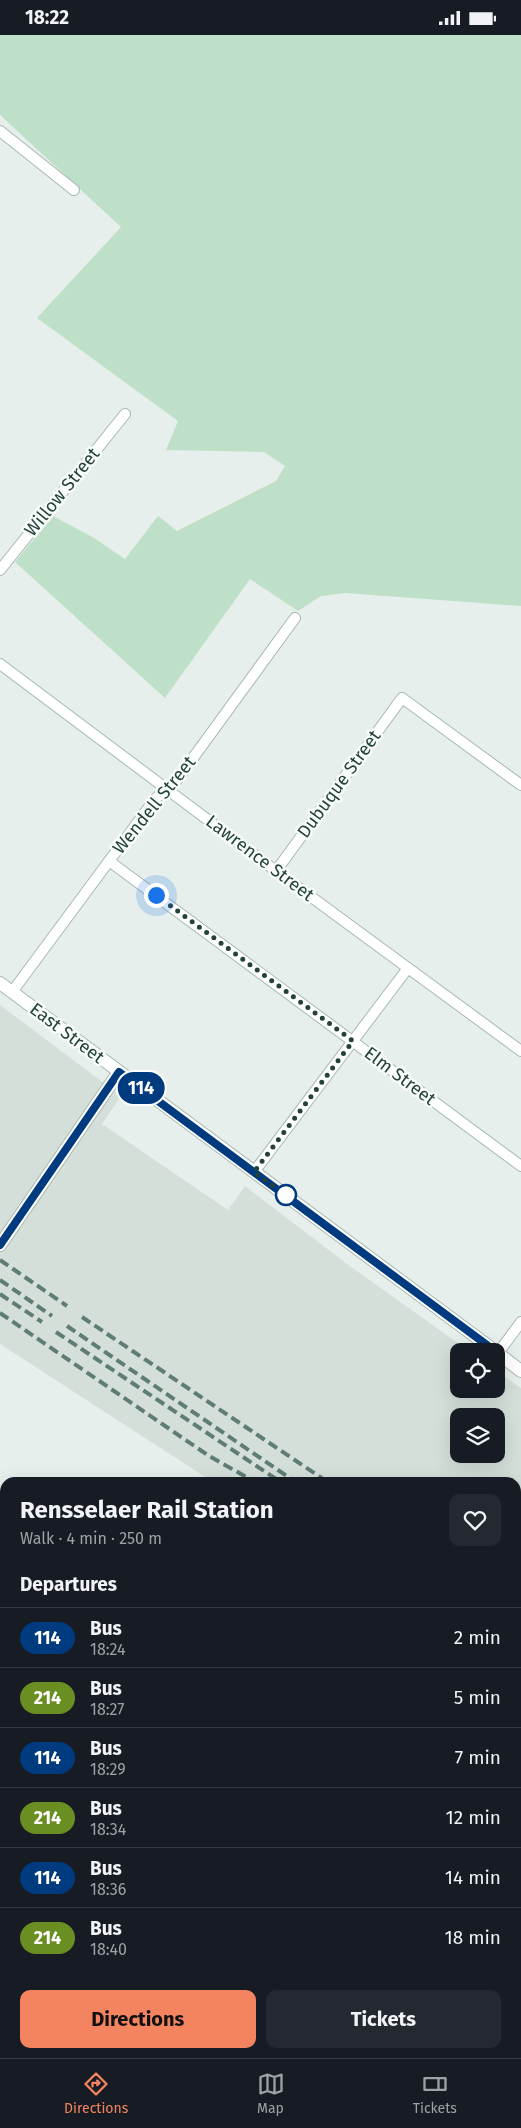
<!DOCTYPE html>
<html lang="en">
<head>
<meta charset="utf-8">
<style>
  :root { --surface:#171b24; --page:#242831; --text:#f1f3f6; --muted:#9ea1a6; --line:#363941; --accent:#f4845f }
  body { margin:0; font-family:"Fira Sans",sans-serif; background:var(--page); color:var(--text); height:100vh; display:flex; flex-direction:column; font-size:19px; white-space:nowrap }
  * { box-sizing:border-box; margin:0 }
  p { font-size:16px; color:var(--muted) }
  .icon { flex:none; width:28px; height:28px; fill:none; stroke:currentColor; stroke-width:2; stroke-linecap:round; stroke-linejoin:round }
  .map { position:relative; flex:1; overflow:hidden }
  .side { position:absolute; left:0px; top:1442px; width:521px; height:581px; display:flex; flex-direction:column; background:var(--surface); border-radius:15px 15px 0 0; box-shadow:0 5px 20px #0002 }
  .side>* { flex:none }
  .badge { padding:0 10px; border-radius:16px; font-size:18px; line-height:32px }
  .tools { position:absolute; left:450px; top:1308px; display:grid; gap:10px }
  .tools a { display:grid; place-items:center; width:55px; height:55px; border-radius:10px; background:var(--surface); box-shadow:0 5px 20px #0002; font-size:25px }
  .you { position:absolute; width:25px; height:25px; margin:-12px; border:4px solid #fff; border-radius:50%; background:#1a73e8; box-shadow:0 0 0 8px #1a73e833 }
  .map>.badge { position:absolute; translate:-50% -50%; box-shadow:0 0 0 2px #fff }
  h2 { padding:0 20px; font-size:19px; line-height:45px }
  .round { display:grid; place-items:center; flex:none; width:52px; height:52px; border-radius:10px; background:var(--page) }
  .overview { display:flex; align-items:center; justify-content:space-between; height:85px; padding:0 20px }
  h1 { font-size:24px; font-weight:700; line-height:38px }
  .primary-button { display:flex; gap:10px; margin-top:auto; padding:10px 20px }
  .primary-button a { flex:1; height:58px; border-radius:10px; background:var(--accent); color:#111; font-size:20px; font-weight:700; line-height:58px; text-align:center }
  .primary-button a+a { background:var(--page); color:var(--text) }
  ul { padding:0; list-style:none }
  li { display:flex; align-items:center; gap:15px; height:60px; padding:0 20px; border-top:1px solid var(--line) }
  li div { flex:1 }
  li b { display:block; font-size:19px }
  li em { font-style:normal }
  li .badge { min-width:55px; font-weight:700; text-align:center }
  .status { display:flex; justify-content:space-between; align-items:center; height:35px; padding:0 25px; background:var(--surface); direction:ltr }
  .status svg { height:14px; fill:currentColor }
  .dock { display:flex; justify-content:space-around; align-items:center; height:70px; border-top:1px solid var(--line); background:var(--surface); font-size:14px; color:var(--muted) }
  .dock a { display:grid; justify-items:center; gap:2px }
  .dock .current { color:var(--accent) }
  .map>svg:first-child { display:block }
  .built { fill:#d4dfda; fill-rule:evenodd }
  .green { fill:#bfe0c8 }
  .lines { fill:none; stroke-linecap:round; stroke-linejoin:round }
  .minor-casing { stroke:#a8b8b2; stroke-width:12 }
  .tertiary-casing { stroke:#a8b8b2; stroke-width:14 }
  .primary-casing { stroke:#c2cac8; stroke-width:17 }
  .minor { stroke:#fff; stroke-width:10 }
  .tertiary { stroke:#fff; stroke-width:12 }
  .primary { stroke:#6aa596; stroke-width:15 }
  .rail { stroke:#5f7d75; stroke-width:4; stroke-dasharray:10 5; stroke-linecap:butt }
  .line-casing { stroke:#fff; stroke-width:11 }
  .line { stroke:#003b80; stroke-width:8 }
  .walk { stroke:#24423a; stroke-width:5; stroke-dasharray:0 9 }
  .stop-dot { fill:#fff; stroke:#003b80; stroke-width:2.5 }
  .labels { text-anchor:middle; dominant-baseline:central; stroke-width:5; stroke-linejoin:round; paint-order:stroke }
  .street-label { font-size:18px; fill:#24423a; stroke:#f7fbf9 }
</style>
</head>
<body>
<div class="status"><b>18:22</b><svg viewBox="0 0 49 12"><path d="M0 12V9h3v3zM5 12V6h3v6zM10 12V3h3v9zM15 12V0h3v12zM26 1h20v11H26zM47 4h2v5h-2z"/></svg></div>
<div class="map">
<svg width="521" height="2023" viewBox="0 0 521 2023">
  <rect width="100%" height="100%" fill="#e6efeb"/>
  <g class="built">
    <path d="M0 970 121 1061 102 1089 228 1175 245 1151 347 1229 469 1316H459V1354H496V1336L521 1353V1643L516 1640V1448L213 1447 0 1309ZM459 1381H496V1419H459Z"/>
    <polygon points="516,1694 521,1697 521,1837 516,1840"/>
  </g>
  <g class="green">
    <polygon points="0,0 521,0 521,571 345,558 321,561 298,576 250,544 165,663 15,527 53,481 94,503 125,524 158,481 177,496 276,446 285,431 264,417 166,415 178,386 37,283 121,192 0,80"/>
    <polygon points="5,1918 5,2019 100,2019 102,2023 0,2023 0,1921"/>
  </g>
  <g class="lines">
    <defs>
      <g id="minor">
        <polyline points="0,96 74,155"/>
        <polyline points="0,535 125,379"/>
        <polyline points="0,629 276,836 521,1016"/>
        <polyline points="109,826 521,1131"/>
        <polyline points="276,836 402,663 521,750"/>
        <polyline points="12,957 155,764 177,745 295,583"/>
        <polyline points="254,1137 408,933"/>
        <polyline points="498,1318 521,1287"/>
        <polyline points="0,1624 5,1633"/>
        <polyline points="0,1646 5,1643"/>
        <polyline points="516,1964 521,1972"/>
        <polyline points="227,2019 229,2023"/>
        <polyline points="334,2019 337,2023"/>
        <polyline points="440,2019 443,2023"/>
      </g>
      <g id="tertiary">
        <polyline points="0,948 495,1316"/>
        <polyline points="0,1210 119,1037"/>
        <polyline points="496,1317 521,1336"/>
      </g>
      <g id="primary">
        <polyline points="0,1819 5,1828"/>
        <polyline points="516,1862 521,1862"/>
        <polyline points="132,2023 135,2019"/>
        <polyline points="158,2023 166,2019"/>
      </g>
    </defs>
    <use href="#minor" class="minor-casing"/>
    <use href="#tertiary" class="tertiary-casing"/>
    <use href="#primary" class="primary-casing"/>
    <use href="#minor" class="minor"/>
    <use href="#tertiary" class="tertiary"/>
    <use href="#primary" class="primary"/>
    <g class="rail">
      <polyline points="0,1225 67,1271"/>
      <polyline points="0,1245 52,1281"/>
      <polyline points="0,1259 42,1287"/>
      <polyline points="0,1278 209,1421 257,1448"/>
      <polyline points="82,1282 329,1448"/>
      <polyline points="67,1291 297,1448"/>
      <polyline points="56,1297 282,1448"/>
      <polyline points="516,1568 521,1570"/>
      <polyline points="516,1576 521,1579"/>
      <polyline points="516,1598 521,1602"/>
      <polyline points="516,1614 521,1617"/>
    </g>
  </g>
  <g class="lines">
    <defs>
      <polyline id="line" points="0,1210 119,1037 495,1316"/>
    </defs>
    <use href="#line" class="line-casing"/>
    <use href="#line" class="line"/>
    <polyline class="walk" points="156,860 353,1006 254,1137 286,1160"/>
  </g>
  <circle class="stop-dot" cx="286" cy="1160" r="10"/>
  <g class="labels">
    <g class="street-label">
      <text transform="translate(62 457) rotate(-51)">Willow Street</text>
      <text transform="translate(339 749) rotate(-54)">Dubuque Street</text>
      <text transform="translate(154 770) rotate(-51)">Wendell Street</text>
      <text transform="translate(260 823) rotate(37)">Lawrence Street</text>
      <text transform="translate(67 998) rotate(37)">East Street</text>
      <text transform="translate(400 1041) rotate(37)">Elm Street</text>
    </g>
  </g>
</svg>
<div class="tools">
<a><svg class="icon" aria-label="locate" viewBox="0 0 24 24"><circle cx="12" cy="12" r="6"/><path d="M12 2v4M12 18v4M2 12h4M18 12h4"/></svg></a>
<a><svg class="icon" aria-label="layers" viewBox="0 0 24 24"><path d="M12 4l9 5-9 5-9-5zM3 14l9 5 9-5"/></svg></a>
</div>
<div class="you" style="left:156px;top:860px"></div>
<b class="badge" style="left:141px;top:1053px;background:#003b80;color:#fff">114</b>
<section class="side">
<div class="overview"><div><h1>Rensselaer Rail Station</h1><p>Walk · 4 min · 250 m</p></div><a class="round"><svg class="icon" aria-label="heart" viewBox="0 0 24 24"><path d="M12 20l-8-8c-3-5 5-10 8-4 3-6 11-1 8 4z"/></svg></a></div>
<h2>Departures</h2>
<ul>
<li><span class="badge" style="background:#003b80;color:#fff">114</span><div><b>Bus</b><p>18:24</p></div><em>2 min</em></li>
<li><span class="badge" style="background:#6b8e23;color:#fff">214</span><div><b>Bus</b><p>18:27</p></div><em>5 min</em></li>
<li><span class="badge" style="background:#003b80;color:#fff">114</span><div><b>Bus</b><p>18:29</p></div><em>7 min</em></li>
<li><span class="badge" style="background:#6b8e23;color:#fff">214</span><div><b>Bus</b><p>18:34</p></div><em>12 min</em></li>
<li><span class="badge" style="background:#003b80;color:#fff">114</span><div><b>Bus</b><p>18:36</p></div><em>14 min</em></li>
<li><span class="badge" style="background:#6b8e23;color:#fff">214</span><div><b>Bus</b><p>18:40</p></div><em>18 min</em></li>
</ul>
<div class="primary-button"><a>Directions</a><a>Tickets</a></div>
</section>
</div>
<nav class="dock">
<a class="current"><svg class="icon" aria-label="directions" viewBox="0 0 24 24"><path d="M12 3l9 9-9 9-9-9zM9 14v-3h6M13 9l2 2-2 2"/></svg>Directions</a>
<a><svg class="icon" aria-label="map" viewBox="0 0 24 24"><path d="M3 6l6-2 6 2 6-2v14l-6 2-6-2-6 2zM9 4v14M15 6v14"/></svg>Map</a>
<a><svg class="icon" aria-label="tickets" viewBox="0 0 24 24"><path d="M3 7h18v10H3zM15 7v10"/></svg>Tickets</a>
</nav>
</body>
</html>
